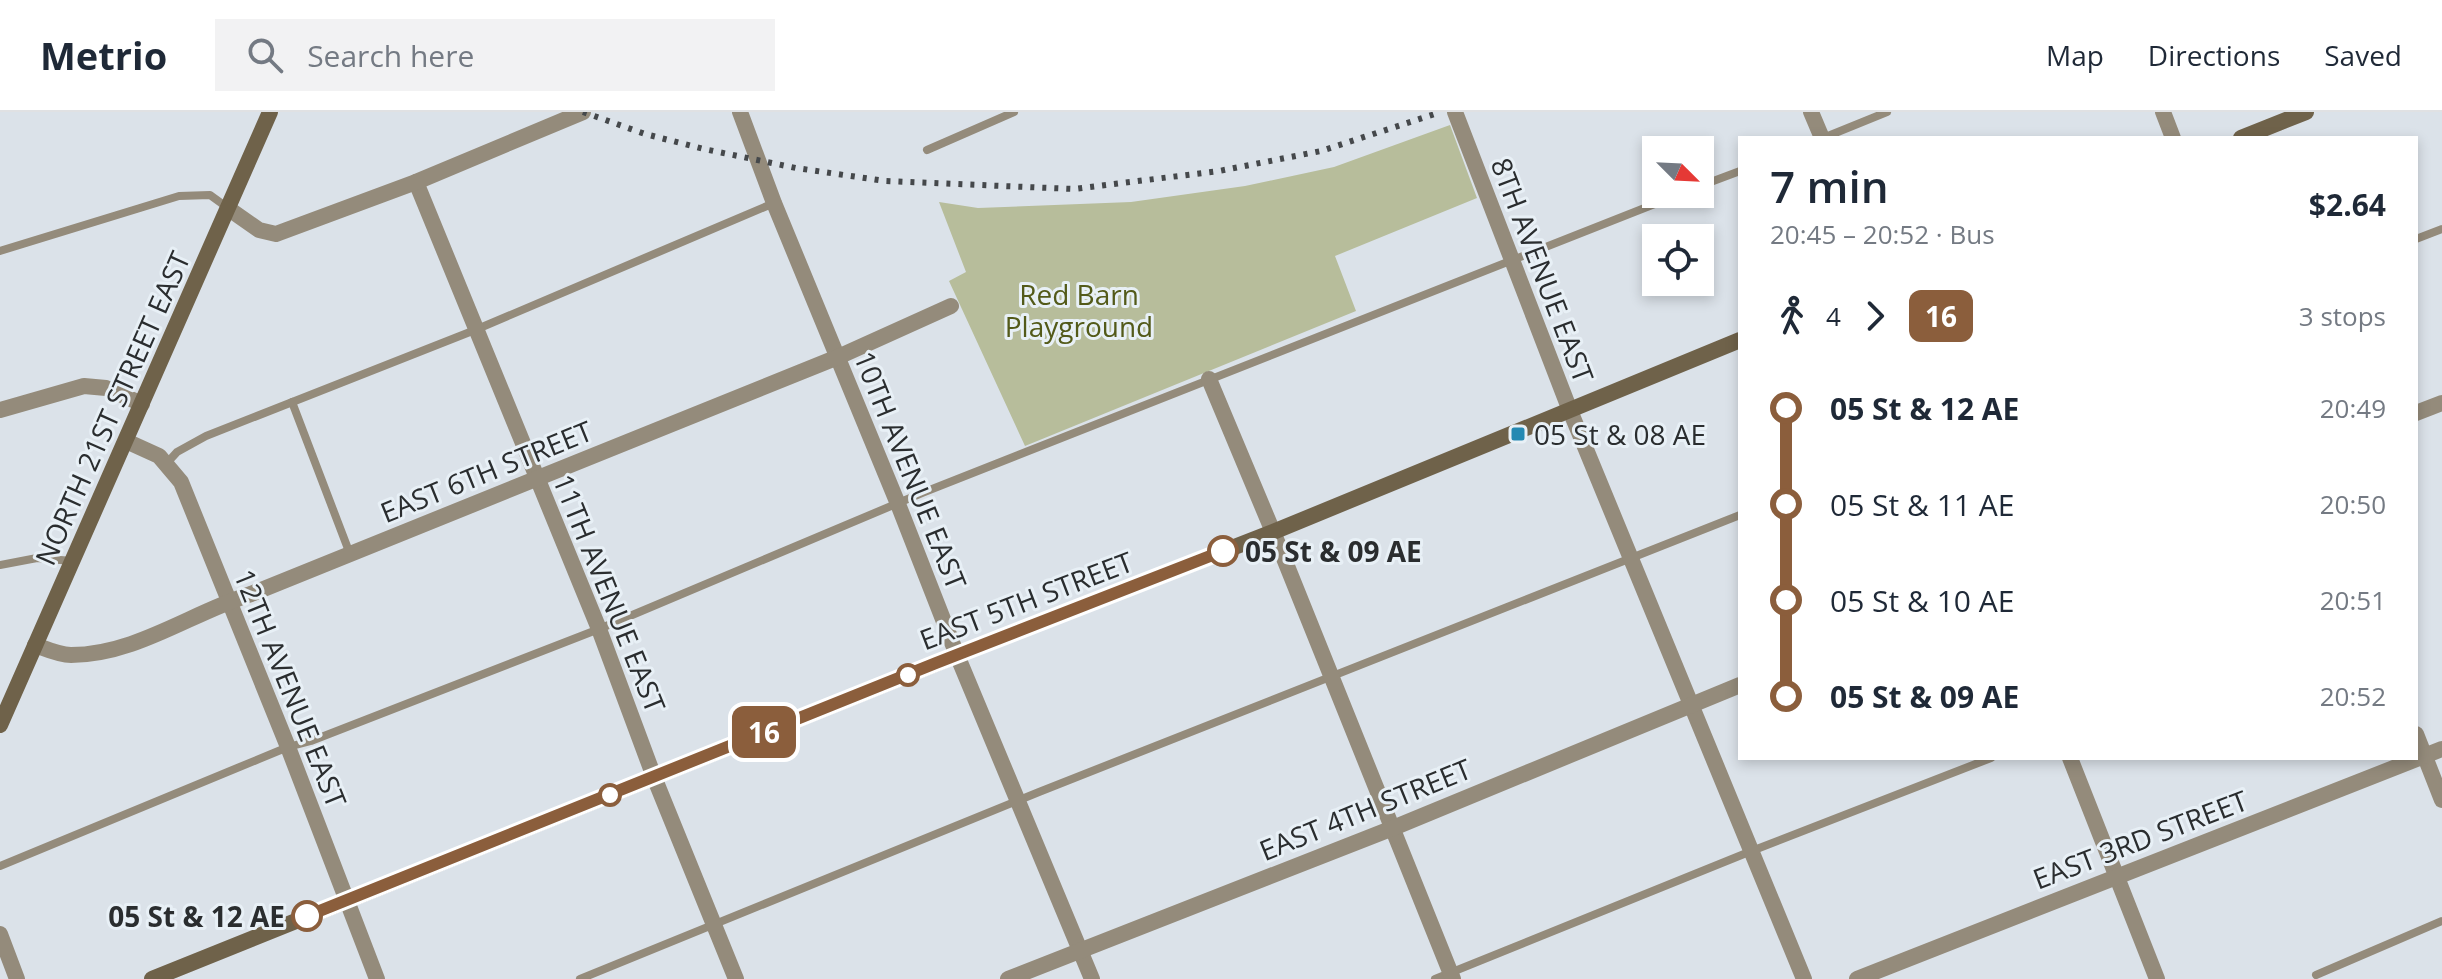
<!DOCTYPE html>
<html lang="en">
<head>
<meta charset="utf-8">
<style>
  :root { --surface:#fff; --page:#f2f2f3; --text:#1f2937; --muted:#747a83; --line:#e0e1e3 }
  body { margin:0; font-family:"Open Sans",sans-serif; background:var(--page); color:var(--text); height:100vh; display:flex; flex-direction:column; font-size:30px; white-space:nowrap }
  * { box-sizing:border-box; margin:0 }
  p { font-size:26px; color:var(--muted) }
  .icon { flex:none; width:44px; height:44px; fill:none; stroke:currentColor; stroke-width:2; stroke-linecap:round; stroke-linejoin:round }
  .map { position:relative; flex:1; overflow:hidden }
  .side { position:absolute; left:1738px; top:24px; width:680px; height:624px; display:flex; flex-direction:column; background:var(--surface); border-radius:0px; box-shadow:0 4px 12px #0003 }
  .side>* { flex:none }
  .badge { padding:0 16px; border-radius:12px; font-size:28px; line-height:52px }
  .needle { width:52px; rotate:114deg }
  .fabs { position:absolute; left:1642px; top:24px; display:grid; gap:16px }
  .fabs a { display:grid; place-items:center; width:72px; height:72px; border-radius:0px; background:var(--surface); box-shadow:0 4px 12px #0003; font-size:40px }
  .map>.badge { position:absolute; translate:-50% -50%; box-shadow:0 0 0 4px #fff }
  .legs { display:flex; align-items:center; gap:12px; height:88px; padding:0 32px; font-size:26px }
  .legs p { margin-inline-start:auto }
  .headline { display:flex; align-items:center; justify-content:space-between; height:136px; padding:0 32px }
  h1 { font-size:44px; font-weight:600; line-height:60px }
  ul { padding:0 32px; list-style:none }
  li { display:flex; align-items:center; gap:28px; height:96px; font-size:30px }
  li i { display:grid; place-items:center; width:12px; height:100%; margin:0 10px; background:currentColor }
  li i::after { content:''; width:20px; height:20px; margin:-10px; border:6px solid; border-radius:50%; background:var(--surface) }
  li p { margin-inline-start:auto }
  li:first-child i { background:linear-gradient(#0000 50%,currentColor 0) }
  li:last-child i { background:linear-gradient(currentColor 50%,#0000 0) }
  header { display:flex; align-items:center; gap:48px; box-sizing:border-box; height:112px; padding:0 40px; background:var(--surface); border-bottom:2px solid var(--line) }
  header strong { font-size:38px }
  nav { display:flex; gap:44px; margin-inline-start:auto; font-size:28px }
  .search { width:560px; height:72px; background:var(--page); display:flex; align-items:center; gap:20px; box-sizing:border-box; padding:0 28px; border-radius:0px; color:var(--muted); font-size:30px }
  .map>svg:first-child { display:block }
  .green { fill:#b7bd9b }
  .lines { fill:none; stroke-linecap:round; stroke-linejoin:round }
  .lane { stroke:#948b7b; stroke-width:8 }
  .street { stroke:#948b7b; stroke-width:16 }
  .secondary { stroke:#6f624a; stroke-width:16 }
  .rail { stroke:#45484b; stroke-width:6; stroke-dasharray:4 8; stroke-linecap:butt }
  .line-1-casing { stroke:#fff; stroke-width:18 }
  .line-1 { stroke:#8b5e3c; stroke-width:12 }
  .poi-dot { fill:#2489b2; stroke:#e8f0f6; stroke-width:3 }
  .stop-1-dot { fill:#fff; stroke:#8b5e3c; stroke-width:4 }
  .labels { text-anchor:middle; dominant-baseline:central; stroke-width:6; stroke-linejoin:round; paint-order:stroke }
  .street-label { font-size:28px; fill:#2a2d2f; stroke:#e8f0f6 }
  .park-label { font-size:28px; fill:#535a19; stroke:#e8f0f6 }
  .poi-label { font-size:28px; fill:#2a2d2f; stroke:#e8f0f6; text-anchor:start }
  .stop-label { font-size:28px; font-weight:bold; fill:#2a2d2f; stroke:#e8f0f6; text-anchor:start }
</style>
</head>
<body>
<header>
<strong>Metrio</strong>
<div class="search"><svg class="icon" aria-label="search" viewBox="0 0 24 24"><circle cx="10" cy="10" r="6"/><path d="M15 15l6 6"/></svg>Search here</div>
<nav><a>Map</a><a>Directions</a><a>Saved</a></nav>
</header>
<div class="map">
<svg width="2442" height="867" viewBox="0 0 2442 867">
  <rect width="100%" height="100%" fill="#dbe2e9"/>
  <polygon class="green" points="1450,13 1477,86 1335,144 1356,199 1025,334 949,169 966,160 939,90 978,96 1131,90 1245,74 1334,55"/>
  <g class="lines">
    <g class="lane">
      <polyline points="1823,26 1887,0"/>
      <polyline points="927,38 1014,0"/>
      <polyline points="1700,74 1740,59"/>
      <polyline points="2416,127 2442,117"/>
      <polyline points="0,139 179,84 210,83 228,96"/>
      <polyline points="292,290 350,442"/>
      <polyline points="167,351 177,340 206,324 475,218 774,91"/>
      <polyline points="0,453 37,446 72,449"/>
      <polyline points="0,754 288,635 311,629 599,517 922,381 1680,82"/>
      <polyline points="2316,863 2442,809"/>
      <polyline points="580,867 1039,680 1740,403"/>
      <polyline points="1435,867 1749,740 1991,646"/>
    </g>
    <g class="street">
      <polyline points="740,0 774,91 898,392 957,543 1092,867"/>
      <polyline points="1455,0 1569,296 1804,867"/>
      <polyline points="1811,0 1822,26"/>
      <polyline points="2163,0 2173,26"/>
      <polyline points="416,70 599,517 654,665 736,867"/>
      <polyline points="229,97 259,118 276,122 416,70 583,0"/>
      <polyline points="1209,267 1281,439 1453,867"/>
      <polyline points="0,298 84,274 106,276 142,292"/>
      <polyline points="2416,301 2442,291"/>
      <polyline points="126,329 159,344 181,370 288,635 377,867"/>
      <path d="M35 533C46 537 59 543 71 543 135 543 191 501 251 482L838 245 951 194"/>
      <polyline points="2416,622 2442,688"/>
      <polyline points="2070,646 2157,867"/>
      <polyline points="0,822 17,867"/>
      <polyline points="1008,867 1393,716 1740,573"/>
      <polyline points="1857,867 2442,637"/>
    </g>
    <g class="secondary">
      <polyline points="2241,26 2306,0"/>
      <polyline points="0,613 270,0"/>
      <polyline points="152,867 957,543 1273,420 1740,228"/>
    </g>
    <polyline class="rail" points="583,0 645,22 704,37 796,56 885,69 1074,77 1219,59 1321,39 1441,0"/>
  </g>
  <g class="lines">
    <defs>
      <polyline id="line-1" points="307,804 936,551 1223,439"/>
    </defs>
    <use href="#line-1" class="line-1-casing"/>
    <use href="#line-1" class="line-1"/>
  </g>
  <rect class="poi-dot" x="1510" y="314" width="16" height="16" rx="4"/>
  <g class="stop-1-dot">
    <circle cx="1223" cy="439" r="14"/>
    <circle cx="908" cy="563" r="10"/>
    <circle cx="610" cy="683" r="10"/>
    <circle cx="307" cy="804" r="14"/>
  </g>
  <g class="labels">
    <g class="street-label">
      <text transform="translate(1543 158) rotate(69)">8TH AVENUE EAST</text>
      <text transform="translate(112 296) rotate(-66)">NORTH 21ST STREET EAST</text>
      <text transform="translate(911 358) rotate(68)">10TH AVENUE EAST</text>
      <text transform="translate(486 359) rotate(-22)">EAST 6TH STREET</text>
      <text transform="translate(610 481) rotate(68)">11TH AVENUE EAST</text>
      <text transform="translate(1026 488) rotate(-21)">EAST 5TH STREET</text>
      <text transform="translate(291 576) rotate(68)">12TH AVENUE EAST</text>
      <text transform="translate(1365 697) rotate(-22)">EAST 4TH STREET</text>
      <text transform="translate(2140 727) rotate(-21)">EAST 3RD STREET</text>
    </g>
    <g class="park-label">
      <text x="1079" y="182">Red Barn<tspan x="1079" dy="32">Playground</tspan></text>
    </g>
    <g class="poi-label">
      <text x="1534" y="322">05 St &amp; 08 AE</text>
    </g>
    <g class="stop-label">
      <text x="1245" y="439">05 St &amp; 09 AE</text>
      <text x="285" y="804" text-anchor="end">05 St &amp; 12 AE</text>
    </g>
  </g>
</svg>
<div class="fabs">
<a><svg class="needle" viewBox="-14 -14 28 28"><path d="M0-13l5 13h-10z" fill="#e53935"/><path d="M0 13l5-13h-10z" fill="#747a83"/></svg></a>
<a><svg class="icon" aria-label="locate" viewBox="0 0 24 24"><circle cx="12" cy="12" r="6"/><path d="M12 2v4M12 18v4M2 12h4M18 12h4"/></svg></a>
</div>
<b class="badge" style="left:764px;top:620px;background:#8b5e3c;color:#fff">16</b>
<section class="side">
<div class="headline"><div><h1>7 min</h1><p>20:45 – 20:52 · Bus</p></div><b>$2.64</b></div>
<div class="legs"><svg class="icon" aria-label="walk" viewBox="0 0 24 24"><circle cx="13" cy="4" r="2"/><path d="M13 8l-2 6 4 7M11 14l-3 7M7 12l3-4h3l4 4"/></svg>4<svg class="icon" aria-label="forward" viewBox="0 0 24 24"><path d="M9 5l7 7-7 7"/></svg><b class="badge" style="background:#8b5e3c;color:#fff">16</b><p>3 stops</p></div>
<ul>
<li><i style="color:#8b5e3c"></i><b>05 St &amp; 12 AE</b><p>20:49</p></li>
<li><i style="color:#8b5e3c"></i><span>05 St &amp; 11 AE</span><p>20:50</p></li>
<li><i style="color:#8b5e3c"></i><span>05 St &amp; 10 AE</span><p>20:51</p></li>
<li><i style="color:#8b5e3c"></i><b>05 St &amp; 09 AE</b><p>20:52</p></li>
</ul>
</section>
</div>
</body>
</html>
